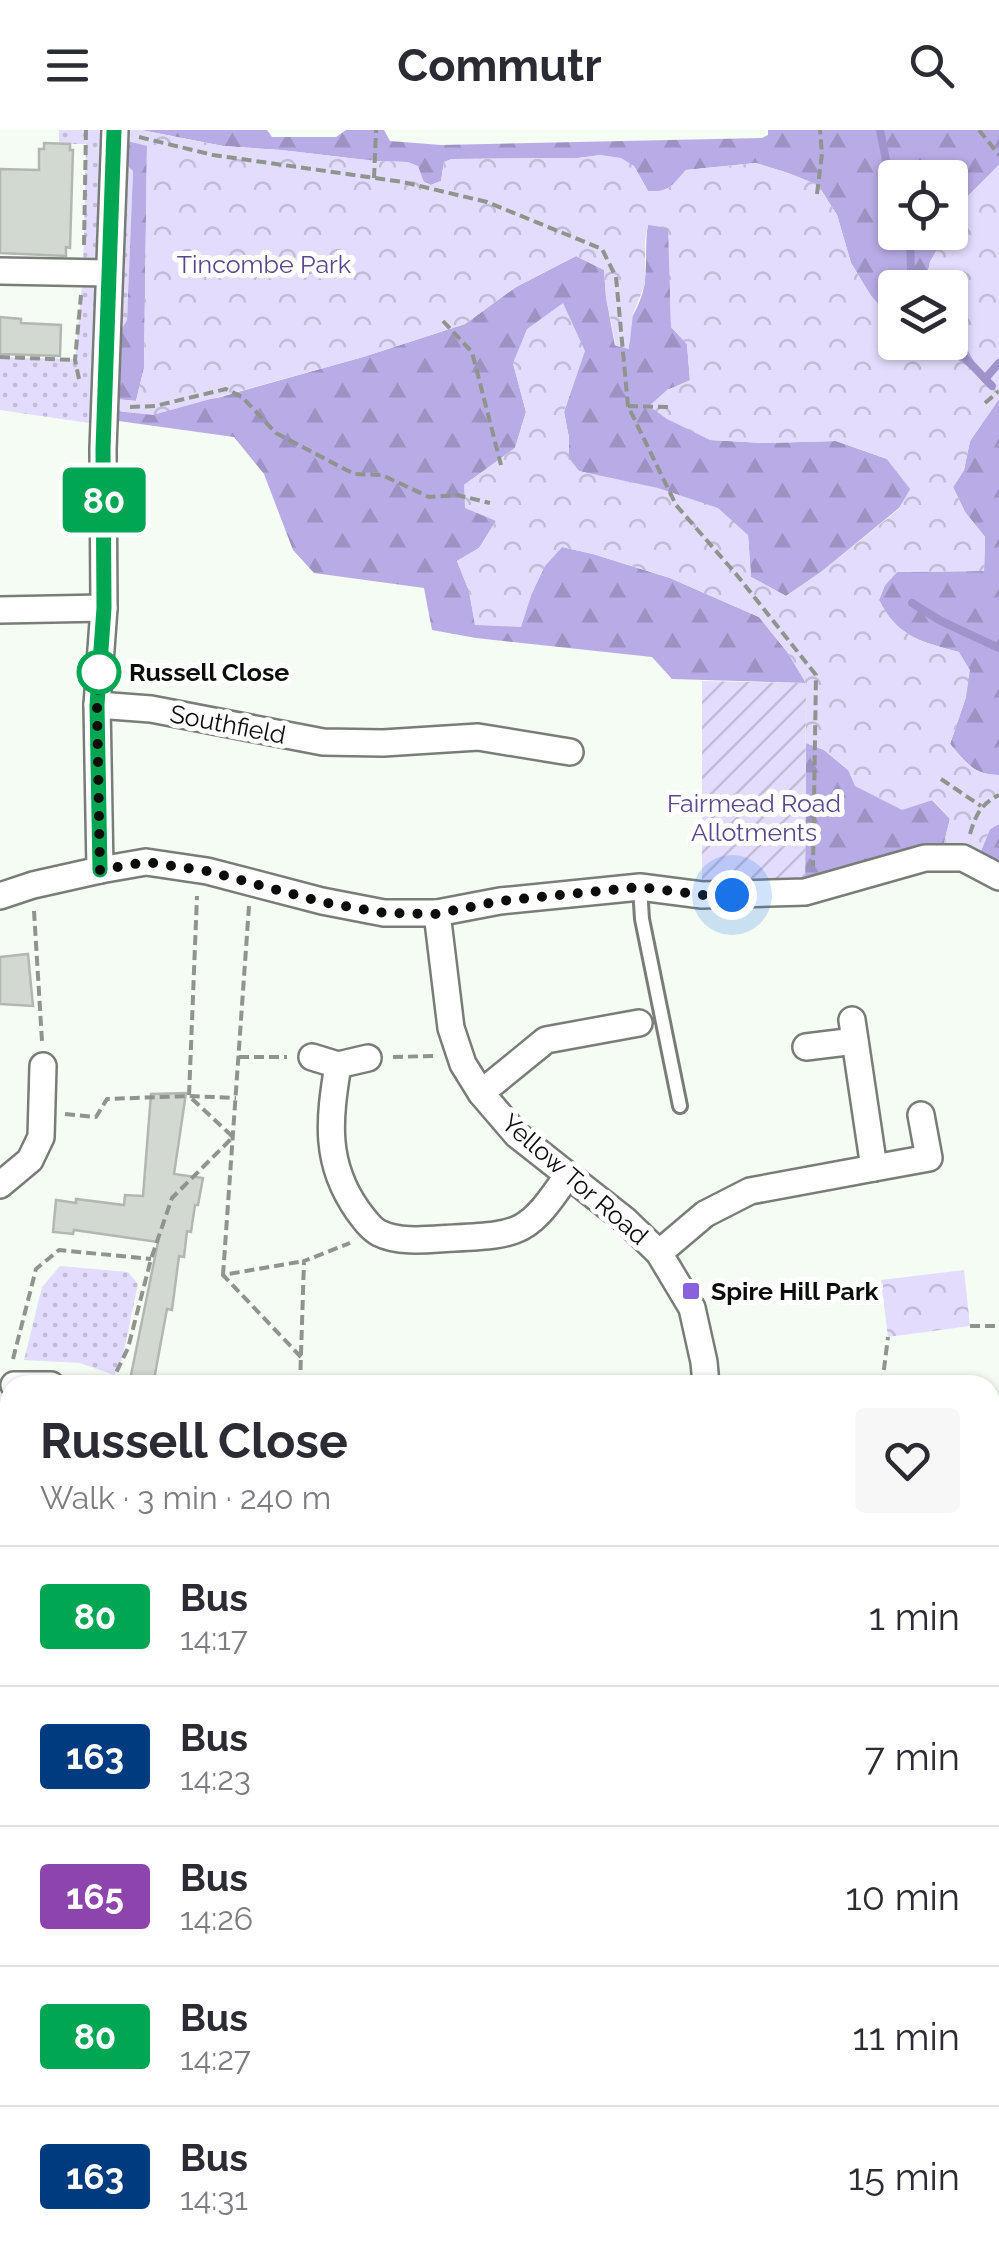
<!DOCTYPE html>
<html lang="en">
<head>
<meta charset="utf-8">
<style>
  :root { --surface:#fff; --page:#f7f7f7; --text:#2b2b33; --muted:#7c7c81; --line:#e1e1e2 }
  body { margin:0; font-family:Raleway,sans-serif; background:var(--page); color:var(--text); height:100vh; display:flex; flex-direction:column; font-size:38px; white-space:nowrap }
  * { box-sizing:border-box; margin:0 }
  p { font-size:32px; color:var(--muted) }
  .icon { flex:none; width:55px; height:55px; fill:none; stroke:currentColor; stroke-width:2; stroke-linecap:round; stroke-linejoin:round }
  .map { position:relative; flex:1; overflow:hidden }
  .details { position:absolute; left:0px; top:1245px; width:1000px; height:892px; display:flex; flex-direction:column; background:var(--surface); border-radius:30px 30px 0 0; box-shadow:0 2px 8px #0004 }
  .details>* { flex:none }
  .badge { padding:0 20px; border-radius:8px; font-size:35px; line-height:65px }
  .fabs { position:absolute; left:878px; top:30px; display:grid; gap:20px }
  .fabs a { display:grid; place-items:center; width:90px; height:90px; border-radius:10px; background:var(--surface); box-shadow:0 2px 8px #0004; font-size:50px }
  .you { position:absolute; width:50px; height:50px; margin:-25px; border:8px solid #fff; border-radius:50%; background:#1a73e8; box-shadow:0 0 0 15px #1a73e833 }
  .map>.badge { position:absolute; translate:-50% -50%; box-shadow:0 0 0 5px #fff }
  .round { display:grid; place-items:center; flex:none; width:105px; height:105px; border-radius:10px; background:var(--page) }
  .overview { display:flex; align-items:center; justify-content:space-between; height:170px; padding:0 40px }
  h1 { font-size:48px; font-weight:700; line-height:75px }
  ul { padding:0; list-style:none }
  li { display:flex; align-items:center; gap:30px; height:140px; padding:0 40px; border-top:2px solid var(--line) }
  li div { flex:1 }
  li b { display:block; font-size:38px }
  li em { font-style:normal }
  li .badge { min-width:110px; font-weight:700; text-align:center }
  header { display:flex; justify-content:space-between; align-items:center; height:130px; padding:0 40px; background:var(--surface); font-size:45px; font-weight:700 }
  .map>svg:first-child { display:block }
  .grass { fill:url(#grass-dots) }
  .forest { fill:url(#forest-firs) }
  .park { fill:url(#park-crowns) }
  .garden { fill:url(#garden-furrows) }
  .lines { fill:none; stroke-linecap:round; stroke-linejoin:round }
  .stream { stroke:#a093cb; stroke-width:8 }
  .building { fill:#d2d9d1; stroke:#b2b8b1; stroke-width:2.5 }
  .service-casing { stroke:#787e77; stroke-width:18 }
  .minor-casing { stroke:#787e77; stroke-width:30 }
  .path { stroke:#8f948f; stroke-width:4; stroke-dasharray:10 5; stroke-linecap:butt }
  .service { stroke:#fff; stroke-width:12 }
  .minor { stroke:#fff; stroke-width:25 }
  .line-casing { stroke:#fff; stroke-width:22 }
  .line { stroke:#00a651; stroke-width:15 }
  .walk { stroke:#0b0d0b; stroke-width:10; stroke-dasharray:0 18 }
  .stop-dot { fill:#fff; stroke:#00a651; stroke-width:5 }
  .poi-dot { fill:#8961dc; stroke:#fff; stroke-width:4 }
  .labels { text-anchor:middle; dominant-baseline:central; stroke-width:10; stroke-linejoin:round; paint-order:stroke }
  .park-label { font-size:25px; fill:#5b478d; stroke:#fff }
  .stop-label { font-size:25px; font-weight:bold; fill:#0b0d0b; stroke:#fff; text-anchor:start }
  .street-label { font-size:25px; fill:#0b0d0b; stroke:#fff }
  .poi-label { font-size:25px; font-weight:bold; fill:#0b0d0b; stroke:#fff; text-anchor:start }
</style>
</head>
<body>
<header><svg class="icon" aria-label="menu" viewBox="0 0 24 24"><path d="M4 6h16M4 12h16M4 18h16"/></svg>Commutr<svg class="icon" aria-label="search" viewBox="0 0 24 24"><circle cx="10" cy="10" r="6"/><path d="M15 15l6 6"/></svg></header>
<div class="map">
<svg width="999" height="2137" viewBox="0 0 999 2137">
  <defs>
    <pattern id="grass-dots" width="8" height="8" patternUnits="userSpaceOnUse" patternTransform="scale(2.5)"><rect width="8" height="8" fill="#e3dcfc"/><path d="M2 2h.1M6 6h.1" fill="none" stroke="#c1bcd7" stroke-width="1.8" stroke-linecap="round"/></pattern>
    <pattern id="forest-firs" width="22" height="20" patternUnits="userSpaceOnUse" patternTransform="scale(2.5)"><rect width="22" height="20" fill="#b9abe5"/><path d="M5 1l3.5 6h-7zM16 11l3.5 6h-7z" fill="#9e92c3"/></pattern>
    <pattern id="park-crowns" width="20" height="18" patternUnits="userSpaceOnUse" patternTransform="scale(2.5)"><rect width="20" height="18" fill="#e3dcfc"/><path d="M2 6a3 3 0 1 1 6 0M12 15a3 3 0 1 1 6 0" fill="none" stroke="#c1bcd7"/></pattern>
    <pattern id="garden-furrows" width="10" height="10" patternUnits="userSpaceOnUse" patternTransform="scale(2.5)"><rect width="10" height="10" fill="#e3dcfc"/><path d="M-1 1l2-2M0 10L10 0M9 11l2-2" fill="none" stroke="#c1bcd7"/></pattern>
  </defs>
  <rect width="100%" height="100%" fill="#f5fcf4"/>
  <g class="grass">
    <polygon points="59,0 115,0 114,22 133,40 127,190 106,226 92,303 89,293 0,280 0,227 75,229 83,143 86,14 59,14"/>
    <polygon points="60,1136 128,1142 138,1154 123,1226 114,1245 80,1233 24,1230 42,1157"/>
    <polygon points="856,2128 924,2128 927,2137 793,2137"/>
  </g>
  <g class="forest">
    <path d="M141 0H267L272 7H336L346 0H384L390 11 441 15 762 8 768 5V0H999V35L952 82 950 90V48H895V102L946 103 930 132 927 146 933 157 895 158V192L871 166 851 133 837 85 818 55 788 43 756 33 686 40C673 55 669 63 648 61L634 36 601 25 578 28 452 29 444 32 441 51 431 55 424 52 408 32 375 31 281 20 223 16Z"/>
    <polygon points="115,8 147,15 144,238 136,271 105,268 106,226 127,190 133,41 114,22"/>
    <path d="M648 94 669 98 671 197 687 214 690 251 667 260 710 310 765 313 836 311 887 329 911 359 899 378 821 442 786 466 751 447 748 405 598 346 579 341 568 328 569 308 564 282 584 221 513 233 526 282 515 318 464 355 496 391 479 418 457 431 469 461 475 494 532 463 545 435 562 417 593 424 670 448 759 487 788 523 806 553 672 549 652 527 476 508 432 500 424 458 314 443 293 420 264 344 234 307 104 289 105 280 217 268 363 227 465 194 516 157 576 126 604 140 606 167 615 216C627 196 643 173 645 150 647 131 645 113 648 94Z"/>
    <polygon points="950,188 974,231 968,237 933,213 950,212"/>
    <path d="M999 269V645C973 645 966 632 950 614L966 567 959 522C922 512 897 507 879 470L885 455 897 442 984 441 985 407 965 382 953 357 964 340 970 311Z"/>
    <polygon points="806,613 824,620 848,640 932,670 950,689 940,728 805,762"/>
    <polygon points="999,694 999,748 976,733 990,699"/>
    <polygon points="990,1956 992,1982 999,1992 999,2133 990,2121"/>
    <polygon points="557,2128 856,2128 793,2137 546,2137"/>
  </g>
  <g class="park">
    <path d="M115 0H141L223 16 281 20 375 31 408 32 418 36 424 52 431 55 441 51 444 32 452 29 578 28 601 25 621 28 634 36 648 61C669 63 672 55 686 40L756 33 788 43 818 55 837 85 851 133 871 166 895 192V212L933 213 968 237 974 231 950 188V158L933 157 927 146 930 132 946 103 950 102 952 82 999 35V269L970 311 964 340 953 357 965 382 985 407 984 441 897 442 885 455 879 470C897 507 922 512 959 522L970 540 966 567 950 614C966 632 973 645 999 645V694L990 699 976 733 940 728 950 689 933 670 902 680 855 656 848 640 824 620 806 613V553L788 523 759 487 670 448 593 424 562 417 545 436 532 463 521 497 475 495 469 461 457 431 479 418 496 391 465 378 464 355 515 318 526 282 513 233 527 199 563 173 585 221 564 282 569 308V328L579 341 658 358 718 378 748 405 751 447 786 466 821 442 899 379 910 359 887 329 836 311 765 313 710 310 667 289 649 276 667 260 690 250 687 214 671 197 668 98 648 95 645 111V154L633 184 629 219 616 216 606 167 604 140 576 126 516 157 465 194 363 227 153 285 105 280V268L136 271 144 238 147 16 115 8Z"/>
    <polygon points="964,1140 970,1196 888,1207 881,1150"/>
  </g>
  <polygon class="garden" points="702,551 806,553 805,762 702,765"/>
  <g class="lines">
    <g class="stream">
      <polyline points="880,0 895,76"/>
      <polyline points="910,102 911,141 919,158"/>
      <polyline points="950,212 992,256"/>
      <polyline points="985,249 999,233"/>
      <polyline points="912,473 941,491 999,518"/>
      <polyline points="990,2105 999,2102"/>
      <polyline points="939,2137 954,2128"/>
    </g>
  </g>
  <g class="building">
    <polygon points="44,13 70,14 70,20 73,20 70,118 66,117 66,126 0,123 0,39 39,40 39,19 44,19"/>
    <polygon points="0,187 21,189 21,193 61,195 60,226 0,224"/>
    <polygon points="28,824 33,876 0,874 0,827"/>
    <polygon points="186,963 174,1044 203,1048 198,1075 195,1075 191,1102 187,1101 184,1127 179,1126 172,1180 167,1179 153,1255 129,1255 158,1112 74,1100 73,1104 53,1102 56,1070 76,1073 76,1069 124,1075 125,1065 143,1066 151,964"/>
  </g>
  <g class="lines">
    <defs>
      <polyline id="service" points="640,757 642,789 680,976"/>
      <g id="minor">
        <polyline points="0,141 108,143"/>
        <polyline points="0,480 104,478"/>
        <polyline points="97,575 151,579 323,612 383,613 478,607 570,622"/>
        <polyline points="100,740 97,575 104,478 103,319 115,0"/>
        <polyline points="0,766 33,755 100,740 146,732 207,741 322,771 384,783 437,783 500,771 640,757 702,765 805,762 925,728 963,728 999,747"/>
        <polyline points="437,783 451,898 463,934 481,963 517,1005 625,1090 659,1123 692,1178 704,1232 706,1255"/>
        <polyline points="806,917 855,911"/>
        <polyline points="312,927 338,935 368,928"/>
        <path d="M338 935C329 990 324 1033 358 1081 364 1089 371 1099 379 1103 401 1114 432 1109 455 1108 522 1105 529 1102 567 1046"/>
        <polyline points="481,963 546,910 639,893"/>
        <polyline points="874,1038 929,1028 921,985"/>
        <polyline points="0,1055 30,1030 41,1007 43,936"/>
        <polyline points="659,1123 705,1084 750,1061 874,1038 852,890"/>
        <polyline points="14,1255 51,1255"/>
        <polyline points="990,1399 999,1399"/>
        <polyline points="990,1773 999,1775"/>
        <path d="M0 1834C17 1791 1 1746 0 1702 0 1684 4 1666 9 1649"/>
        <polyline points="0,2115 10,2113"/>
        <polyline points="160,2128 162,2137"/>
        <polyline points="515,2137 527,2128"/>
      </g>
    </defs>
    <use href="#service" class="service-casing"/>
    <use href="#minor" class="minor-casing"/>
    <g class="path">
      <polyline points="979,0 999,25"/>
      <polyline points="139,7 213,25 403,52 487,72 602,119 616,147 628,276 676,375 736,444 816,545 813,736"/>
      <polyline points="374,48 376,0"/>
      <polyline points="817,64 822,24 820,0"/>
      <polyline points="84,115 86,0"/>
      <polyline points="443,191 472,222 501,335"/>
      <polyline points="0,227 75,230"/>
      <polyline points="79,249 75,230 81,165"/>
      <polyline points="985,273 999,261"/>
      <polyline points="628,276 668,277"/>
      <polyline points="130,277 155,276 226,259 242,267 276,303 354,344 382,345 429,367 457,365 490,373"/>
      <polyline points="941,649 981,676"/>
      <path d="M970 704C976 684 981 674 999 665"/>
      <polyline points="34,781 42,911"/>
      <polyline points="239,927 287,927"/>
      <polyline points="393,927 433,926"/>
      <polyline points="65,984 96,987 107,969 189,966 236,968"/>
      <polyline points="223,1145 249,776"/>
      <polyline points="970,1196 999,1196"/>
      <polyline points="301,1227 223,1145 304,1131"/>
      <polyline points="13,1229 36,1139 59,1120 151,1129"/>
      <polyline points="110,1255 128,1218 151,1129 172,1068 233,1007 189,966 197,766"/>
      <polyline points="300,1255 304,1131 350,1113"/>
      <polyline points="882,1255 888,1207"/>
      <polyline points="0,1402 5,1402 2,1450 10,1451"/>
      <polyline points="990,1658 999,1657"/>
      <polyline points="287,2128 290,2137"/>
      <polyline points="330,2137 340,2128"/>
      <polyline points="730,2137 739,2128"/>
    </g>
    <use href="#service" class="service"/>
    <use href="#minor" class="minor"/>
  </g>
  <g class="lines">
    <defs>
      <polyline id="line" points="100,740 97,575 104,478 103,319 114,0"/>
    </defs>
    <use href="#line" class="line-casing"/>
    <use href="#line" class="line"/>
    <polyline class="walk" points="99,542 97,575 100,740 146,732 207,741 322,772 384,783 436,784 500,771 640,757 702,765 732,765"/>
  </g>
  <circle class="stop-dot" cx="99" cy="542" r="20"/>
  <rect class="poi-dot" x="681" y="1151" width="20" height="20" rx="5"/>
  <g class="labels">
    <g class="park-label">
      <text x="264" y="134">Tincombe Park</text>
      <text x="754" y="673">Fairmead Road<tspan x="754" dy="29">Allotments</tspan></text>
    </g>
    <g class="stop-label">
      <text x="129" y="542">Russell Close</text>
    </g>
    <g class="street-label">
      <text transform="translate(228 594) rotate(11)">Southfield</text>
      <text transform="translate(575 1049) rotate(41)">Yellow Tor Road</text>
    </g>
    <g class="poi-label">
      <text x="711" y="1161">Spire Hill Park</text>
    </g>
  </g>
</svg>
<div class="fabs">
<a><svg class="icon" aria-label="locate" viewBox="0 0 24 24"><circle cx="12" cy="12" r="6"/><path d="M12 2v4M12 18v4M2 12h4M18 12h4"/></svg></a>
<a><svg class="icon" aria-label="layers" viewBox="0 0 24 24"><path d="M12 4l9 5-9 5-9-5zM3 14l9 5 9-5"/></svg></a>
</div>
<div class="you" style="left:732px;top:765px"></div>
<b class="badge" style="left:104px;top:370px;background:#00a651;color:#fff">80</b>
<section class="details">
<div class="overview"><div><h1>Russell Close</h1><p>Walk · 3 min · 240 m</p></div><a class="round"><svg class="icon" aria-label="heart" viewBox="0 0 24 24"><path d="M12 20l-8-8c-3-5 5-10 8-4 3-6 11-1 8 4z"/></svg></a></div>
<ul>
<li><span class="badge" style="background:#00a651;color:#fff">80</span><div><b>Bus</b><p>14:17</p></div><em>1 min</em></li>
<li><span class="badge" style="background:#003b80;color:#fff">163</span><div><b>Bus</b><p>14:23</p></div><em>7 min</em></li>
<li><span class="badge" style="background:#8e44ad;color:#fff">165</span><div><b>Bus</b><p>14:26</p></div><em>10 min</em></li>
<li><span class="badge" style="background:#00a651;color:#fff">80</span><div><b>Bus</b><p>14:27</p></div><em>11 min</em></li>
<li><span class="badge" style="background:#003b80;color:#fff">163</span><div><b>Bus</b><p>14:31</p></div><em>15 min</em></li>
</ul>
</section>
</div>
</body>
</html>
